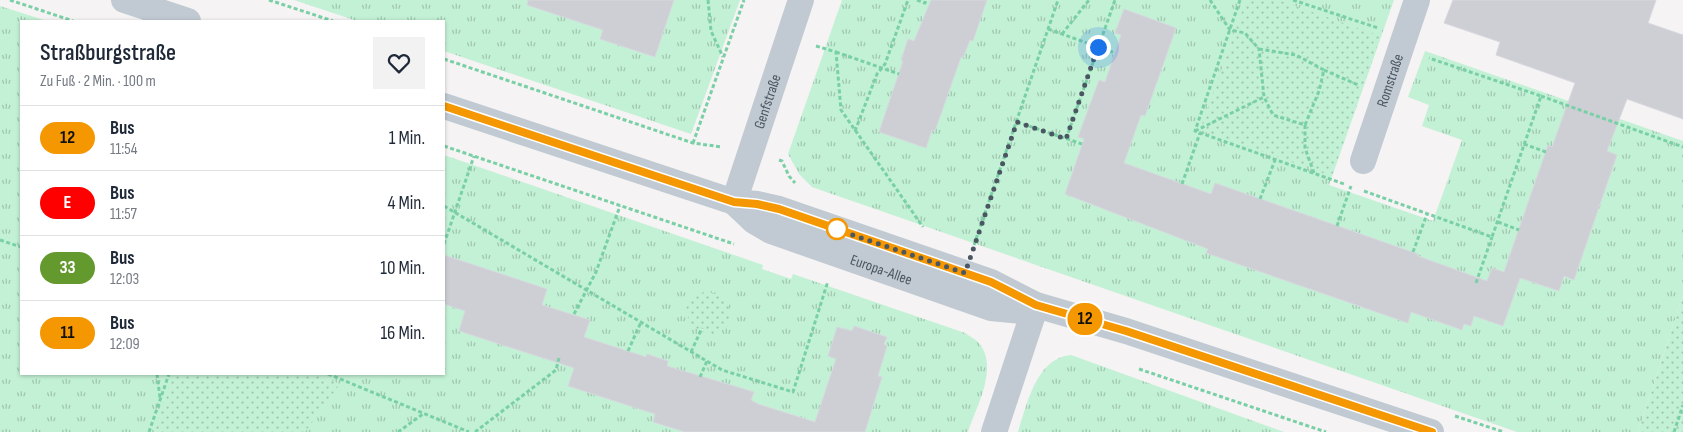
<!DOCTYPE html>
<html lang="de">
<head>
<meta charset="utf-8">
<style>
  :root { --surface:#fff; --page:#f2f2f3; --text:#1f2937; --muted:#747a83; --line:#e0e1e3 }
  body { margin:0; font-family:"Sofia Sans Condensed",sans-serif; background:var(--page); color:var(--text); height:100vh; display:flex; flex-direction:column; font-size:19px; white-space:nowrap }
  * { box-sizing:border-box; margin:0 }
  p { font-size:16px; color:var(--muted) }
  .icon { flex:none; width:28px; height:28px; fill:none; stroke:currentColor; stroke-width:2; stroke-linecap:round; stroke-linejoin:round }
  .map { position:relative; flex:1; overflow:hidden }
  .drawer { position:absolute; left:20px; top:20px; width:425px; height:355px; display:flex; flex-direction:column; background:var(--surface); border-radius:0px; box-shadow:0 1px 4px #0004 }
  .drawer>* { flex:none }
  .badge { padding:0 10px; border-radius:16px; font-size:18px; line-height:32px }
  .you { position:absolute; width:25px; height:25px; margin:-12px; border:4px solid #fff; border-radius:50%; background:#1a73e8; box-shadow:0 0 0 8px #1a73e833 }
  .map>.badge { position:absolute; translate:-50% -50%; box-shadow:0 0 0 2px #fff }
  .round { display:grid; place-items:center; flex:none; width:52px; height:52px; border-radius:0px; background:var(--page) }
  .head { display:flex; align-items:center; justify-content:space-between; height:85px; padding:0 20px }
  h1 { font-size:24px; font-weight:600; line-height:38px }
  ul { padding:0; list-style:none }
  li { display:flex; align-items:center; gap:15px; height:65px; padding:0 20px; border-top:1px solid var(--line) }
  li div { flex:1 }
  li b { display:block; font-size:19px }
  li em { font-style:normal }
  li .badge { min-width:55px; font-weight:700; text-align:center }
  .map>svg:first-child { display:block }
  .grass { fill:url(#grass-tufts) }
  .park { fill:url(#park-dots) }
  .building { fill:#cdcfd5; stroke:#d7d9de }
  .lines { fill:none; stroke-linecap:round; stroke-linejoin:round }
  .path { stroke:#7ad0a6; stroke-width:3; stroke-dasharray:4 2.5; stroke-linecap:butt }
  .street { stroke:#c1cad2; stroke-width:26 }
  .line-casing { stroke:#fff; stroke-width:11 }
  .line { stroke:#f49700; stroke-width:8 }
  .walk { stroke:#4a5661; stroke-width:5; stroke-dasharray:0 9 }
  .stop-dot { fill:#fff; stroke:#f49700; stroke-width:2.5 }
  .labels { text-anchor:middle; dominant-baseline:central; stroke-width:4; stroke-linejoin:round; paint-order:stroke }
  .street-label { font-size:15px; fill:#4a5661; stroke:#fff }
</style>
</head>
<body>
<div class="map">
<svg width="1683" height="432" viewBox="0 0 1683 432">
  <defs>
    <pattern id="grass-tufts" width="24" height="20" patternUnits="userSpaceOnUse" patternTransform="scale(1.25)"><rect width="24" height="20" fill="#c3f1d5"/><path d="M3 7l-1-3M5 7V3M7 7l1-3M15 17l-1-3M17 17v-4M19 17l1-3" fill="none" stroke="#a0c6b0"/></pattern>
    <pattern id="park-dots" width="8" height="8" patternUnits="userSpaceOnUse" patternTransform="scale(1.25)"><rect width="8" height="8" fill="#c3f1d5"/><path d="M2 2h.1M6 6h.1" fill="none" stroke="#a0c6b0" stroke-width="1.8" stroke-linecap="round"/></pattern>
  </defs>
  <rect width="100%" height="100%" fill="#f5f3f3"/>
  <g class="grass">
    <polygon points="294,0 740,0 691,134 444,51 444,21 357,21"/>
    <polygon points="842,0 1394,0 1329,185 1433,221 1462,140 1422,126 1429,105 1408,97 1425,51 1683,141 1683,295 1638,432 1517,432 812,187 799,174 788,154"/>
    <path d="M0 6 47 21H21V374H444V155L763 265 762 269 791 279 793 274 965 333C969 336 975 339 978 342 1000 366 976 407 968 432H0Z"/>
    <path d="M1071 355 1284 432H1018C1027 405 1036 358 1071 355Z"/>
  </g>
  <g class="park">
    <polygon points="1246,0 1278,0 1381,36 1332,176 1200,130"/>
    <polygon points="706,290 728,300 731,324 711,336 689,325 686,304"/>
    <polygon points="1683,295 1683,432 1638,432"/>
    <polygon points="173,374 315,374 340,384 305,432 154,432"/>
  </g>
  <g class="building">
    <polygon points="528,0 674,0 655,57 600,39 603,30 527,5"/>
    <polygon points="931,0 987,0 973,41 970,40 963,58 961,57 935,131 932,130 926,148 879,132 903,61 901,60 908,39 914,41"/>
    <polygon points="1453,0 1656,0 1648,23 1683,35 1683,119 1627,99 1607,151 1617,155 1574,280 1564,276 1559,291 1520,278 1503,326 1474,316 1471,326 1464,324 1462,330 1411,312 1408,323 1206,253 1208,249 1065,194 1084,139 1078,137 1099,80 1105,82 1121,35 1115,33 1124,9 1176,28 1145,116 1141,115 1124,163 1211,194 1215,183 1418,254 1418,256 1487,281 1492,268 1504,272 1548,145 1552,147 1575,83 1496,55 1500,42 1444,23"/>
    <polygon points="444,255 547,289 542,305 590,320 584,337 646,357 647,354 668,361 667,366 754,392 751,400 758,404 815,422 836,359 828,356 837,327 852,331 854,326 887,337 884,344 887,346 878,376 882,377 865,432 685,432 653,422 655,414 568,386 574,368 459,331 465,311 444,304"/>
  </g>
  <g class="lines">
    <g class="path">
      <polyline points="10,0 73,21"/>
      <polyline points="269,0 333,21"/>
      <polyline points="708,0 711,31 723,57"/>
      <polyline points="917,0 925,3 926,0"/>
      <polyline points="1210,0 1230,30 1245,33 1258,48"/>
      <polyline points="1240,0 1195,131 1344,184"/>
      <polyline points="1293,0 1378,28"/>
      <polyline points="1048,29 1115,53"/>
      <polyline points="1062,34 1089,0"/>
      <polyline points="816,46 836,52 841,110 923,227"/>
      <polygon points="1259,49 1296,55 1324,70 1319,91 1305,125 1273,115 1264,97"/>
      <polyline points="836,52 899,74"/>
      <polyline points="444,59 693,143 722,147"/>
      <polyline points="1324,70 1358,85"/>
      <polyline points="1541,96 1683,147"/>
      <polyline points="1017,122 1082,144"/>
      <polyline points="1305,125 1305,148 1314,173"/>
      <polyline points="855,131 877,74 885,64 908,0"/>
      <polyline points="1195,131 1264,97"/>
      <polyline points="1066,139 1115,0"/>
      <polyline points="693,143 744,0"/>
      <polyline points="1524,144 1546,152"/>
      <polyline points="444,146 734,244"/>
      <polyline points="779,160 782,161 789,176 795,183"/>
      <polyline points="1182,184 1200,133"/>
      <polyline points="1364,191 1492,237 1541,96 1429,58"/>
      <polyline points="1260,199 1275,160"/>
      <polyline points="444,206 722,370 793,392 828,281"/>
      <polyline points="1498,222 1519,230"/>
      <polyline points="1337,226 1351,186"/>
      <polyline points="0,240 21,247"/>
      <polyline points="444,244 474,156"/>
      <polyline points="974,245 1058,0"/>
      <polyline points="1413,252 1427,214"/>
      <polyline points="1476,283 1492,237"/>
      <polyline points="574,314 596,272 620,206"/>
      <polyline points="628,351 641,322"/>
      <polyline points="691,352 702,328"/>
      <polyline points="1139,369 1326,432"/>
      <polyline points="157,374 160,398"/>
      <polyline points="328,374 469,432"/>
      <polyline points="700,377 707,361"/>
      <polyline points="1455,416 1504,432"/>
      <polyline points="149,432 169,374"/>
      <polyline points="398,432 423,414"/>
      <polyline points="475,432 556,370 559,358"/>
      <polyline points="1674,432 1683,405"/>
    </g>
    <g class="street">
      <polyline points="124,0 188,21"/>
      <polyline points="444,106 734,202 757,204 779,209 991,282 1036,305 1126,331 1431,432"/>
      <path id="s1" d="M1363 161 1417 0"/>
      <path id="s2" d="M734 202 754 221 771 231 991 308 1022 311 1036 305"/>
      <path id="s3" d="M734 202 801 0"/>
      <polyline points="994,432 1036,305"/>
    </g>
  </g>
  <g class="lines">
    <defs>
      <polyline id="line" points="444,106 734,202 757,204 779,209 991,282 1036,305 1126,331 1432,432"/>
    </defs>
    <use href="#line" class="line-casing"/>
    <use href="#line" class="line"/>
    <polyline class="walk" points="837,229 832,228 965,273 1017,122 1066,139 1098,47"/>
  </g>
  <circle class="stop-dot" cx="837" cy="229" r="10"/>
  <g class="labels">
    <g class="street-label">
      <text stroke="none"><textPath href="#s1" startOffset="85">Romstraße</textPath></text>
      <text stroke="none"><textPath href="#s3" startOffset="106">Genfstraße</textPath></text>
      <text stroke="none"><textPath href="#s2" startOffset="164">Europa-Allee</textPath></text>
    </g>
  </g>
</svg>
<div class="you" style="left:1098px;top:47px"></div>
<b class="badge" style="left:1085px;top:319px;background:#f49700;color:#111">12</b>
<section class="drawer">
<div class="head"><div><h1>Straßburgstraße</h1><p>Zu Fuß · 2 Min. · 100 m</p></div><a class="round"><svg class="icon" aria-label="heart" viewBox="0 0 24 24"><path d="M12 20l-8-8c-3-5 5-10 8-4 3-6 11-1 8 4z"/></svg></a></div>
<ul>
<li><span class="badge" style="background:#f49700;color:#111">12</span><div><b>Bus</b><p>11:54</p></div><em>1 Min.</em></li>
<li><span class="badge" style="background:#f00;color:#fff">E</span><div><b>Bus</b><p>11:57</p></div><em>4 Min.</em></li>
<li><span class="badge" style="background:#64992d;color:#fff">33</span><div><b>Bus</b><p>12:03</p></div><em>10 Min.</em></li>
<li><span class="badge" style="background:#f49700;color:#111">11</span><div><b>Bus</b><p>12:09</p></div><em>16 Min.</em></li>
</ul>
</section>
</div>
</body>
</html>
